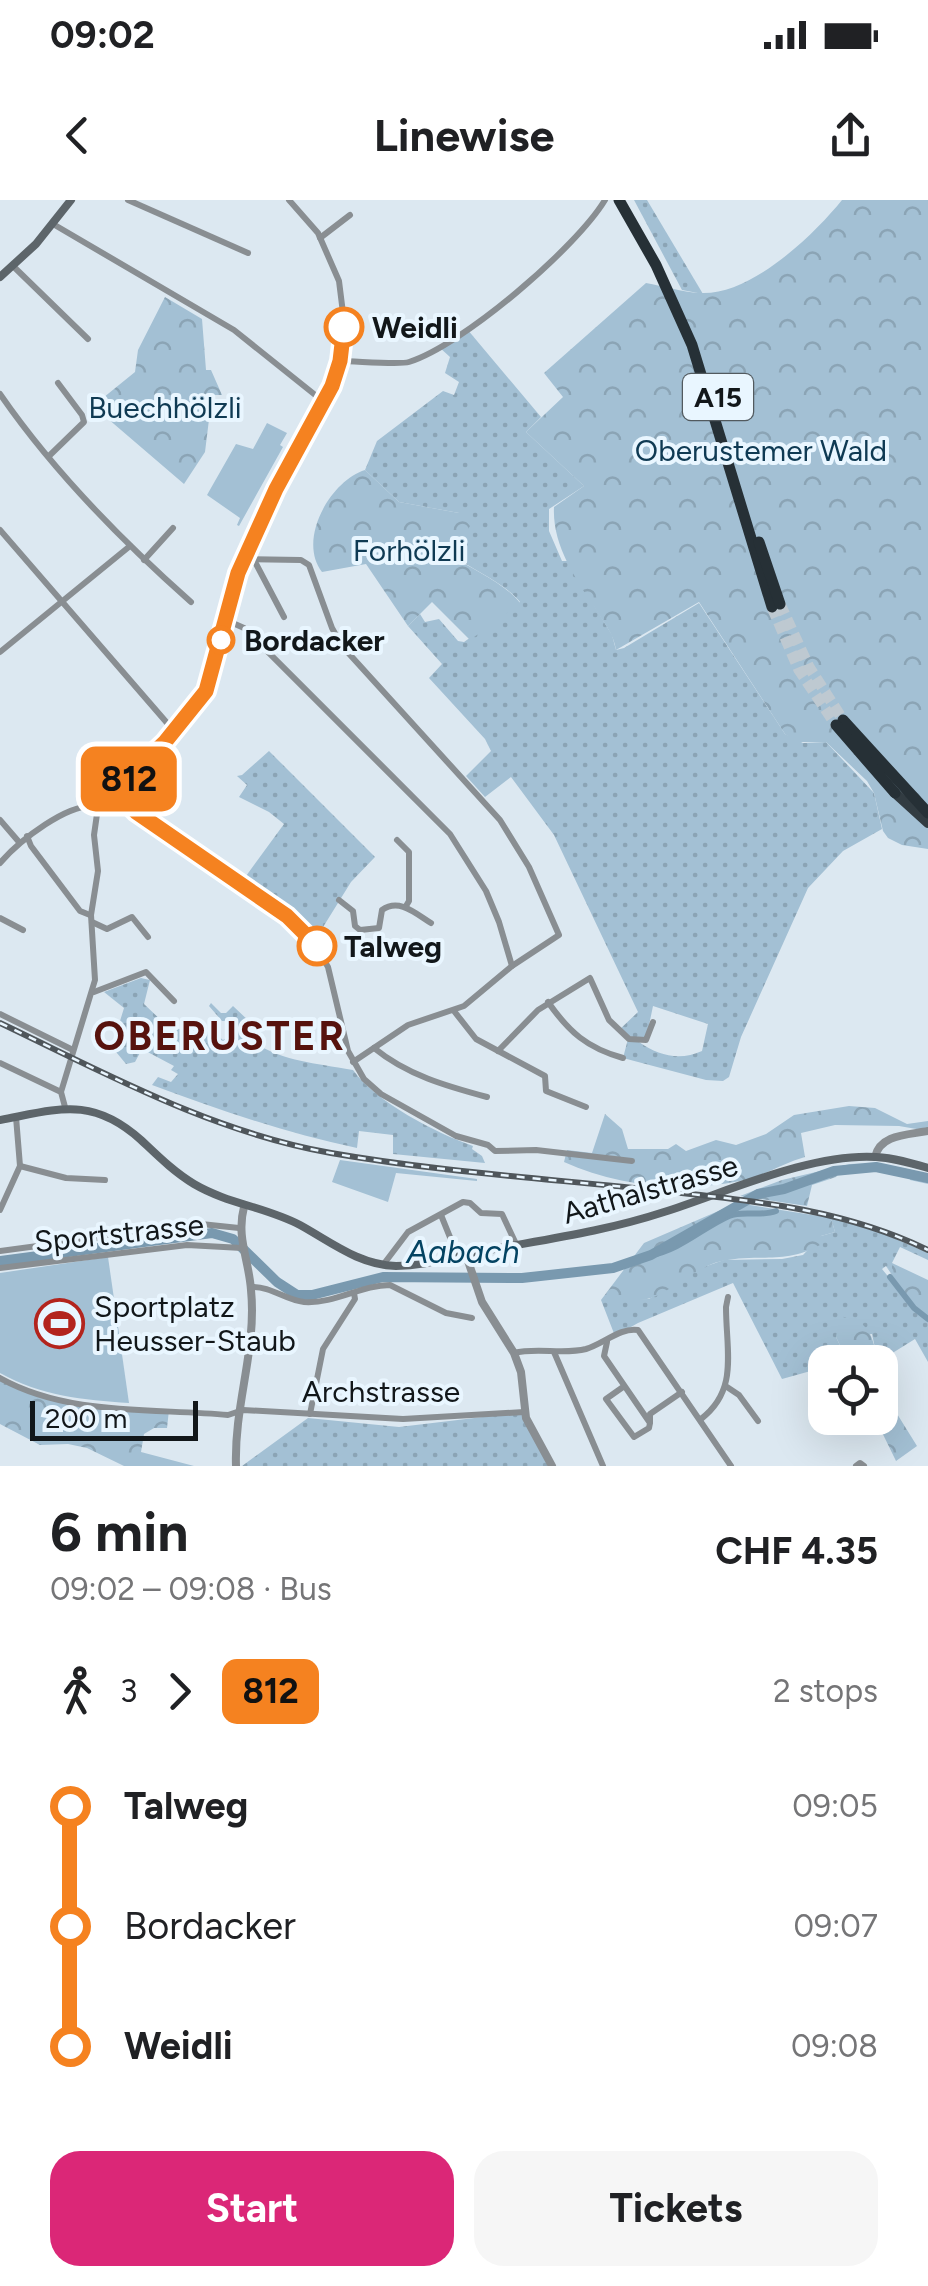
<!DOCTYPE html>
<html lang="en">
<head>
<meta charset="utf-8">
<style>
  :root { --surface:#fff; --page:#f6f6f6; --text:#202124; --muted:#757577; --accent:#db2777 }
  body { margin:0; font-family:Figtree,sans-serif; background:var(--page); color:var(--text); height:100vh; display:flex; flex-direction:column; font-size:38px; white-space:nowrap }
  * { box-sizing:border-box; margin:0 }
  p { font-size:32px; color:var(--muted) }
  .icon { flex:none; width:55px; height:55px; fill:none; stroke:currentColor; stroke-width:2; stroke-linecap:round; stroke-linejoin:round }
  .map { position:relative; height:1266px; overflow:hidden }
  .details { display:flex; flex-direction:column; background:var(--surface); flex:1 }
  .details>* { flex:none }
  .badge { padding:0 20px; border-radius:15px; font-size:35px; line-height:65px }
  .fabs { position:absolute; left:808px; top:1145px; display:grid; gap:20px }
  .fabs a { display:grid; place-items:center; width:90px; height:90px; border-radius:20px; background:var(--surface); box-shadow:0 10px 40px #0002; font-size:50px }
  .scale { position:absolute; left:30px; bottom:25px; width:168px; box-sizing:border-box; padding-left:10px; border:5px solid #12171a; border-top:0; font-size:28px; line-height:35px; white-space:nowrap; color:#12171a; -webkit-text-stroke:8px #e9f6ff; paint-order:stroke }
  .map>.badge { position:absolute; translate:-50% -50%; box-shadow:0 0 0 5px #fff }
  .legs { display:flex; align-items:center; gap:15px; height:110px; padding:0 50px; font-size:32px }
  .legs p { margin-inline-start:auto }
  .headline { display:flex; align-items:center; justify-content:space-between; height:170px; padding:0 50px }
  h1 { font-size:55px; font-weight:700; line-height:75px }
  .action { display:flex; gap:20px; margin-top:auto; padding:20px 50px }
  .action a { flex:1; height:115px; border-radius:30px; background:var(--accent); color:#fff; font-size:40px; font-weight:700; line-height:115px; text-align:center }
  .action a+a { background:var(--page); color:var(--text) }
  ul { padding:0 50px; list-style:none }
  li { display:flex; align-items:center; gap:35px; height:120px; font-size:38px }
  li i { display:grid; place-items:center; width:15px; height:100%; margin:0 12px; background:currentColor }
  li i::after { content:''; width:25px; height:25px; margin:-12px; border:8px solid; border-radius:50%; background:var(--surface) }
  li p { margin-inline-start:auto }
  li:first-child i { background:linear-gradient(#0000 50%,currentColor 0) }
  li:last-child i { background:linear-gradient(currentColor 50%,#0000 0) }
  .status { display:flex; justify-content:space-between; align-items:center; height:70px; padding:0 50px; background:var(--surface); direction:ltr }
  .status svg { height:28px; fill:currentColor }
  header { display:flex; justify-content:space-between; align-items:center; height:130px; padding:0 50px; background:var(--surface); font-size:45px; font-weight:700 }
  .map>svg:first-child { display:block }
  .green { fill:url(#green-dots); fill-rule:evenodd }
  .forest { fill:url(#forest-crowns) }
  .pitch { fill:#a3c0d4 }
  .lines { fill:none; stroke-linecap:round; stroke-linejoin:round }
  .canal { stroke:#7999af; stroke-width:6 }
  .river { stroke:#7999af; stroke-width:10 }
  .motorway-tunnel { stroke:#bec9d1; stroke-width:11; stroke-dasharray:11 5.5; stroke-linecap:butt }
  .minor { stroke:#898e92; stroke-width:6 }
  .tertiary { stroke:#898e92; stroke-width:8 }
  .secondary { stroke:#5d656a; stroke-width:8 }
  .trunk { stroke:#323c42; stroke-width:10 }
  .motorway { stroke:#263036; stroke-width:11 }
  .rail-casing { stroke:#4f565b; stroke-width:6 }
  .rail { stroke:#e9f6ff; stroke-width:2.5; stroke-dasharray:8; stroke-linecap:butt }
  .line-1-casing { stroke:#fff; stroke-width:22 }
  .line-1 { stroke:#f58220; stroke-width:15 }
  .stop-1-dot { fill:#fff; stroke:#f58220; stroke-width:5 }
  .labels { text-anchor:middle; dominant-baseline:central; stroke-width:8; stroke-linejoin:round; paint-order:stroke }
  .shield { fill:#e9f6ff; stroke:#525a5f; stroke-width:2.5 }
  .shield-label { font-size:28px; font-weight:bold; fill:#12171a }
  .stop-label { font-size:30px; font-weight:bold; fill:#12171a; stroke:#e9f6ff; text-anchor:start }
  .park-label { font-size:30px; fill:#0f3a53; stroke:#e9f6ff }
  .street-label { font-size:30px; fill:#12171a; stroke:#e9f6ff }
  .poi-label { font-size:30px; fill:#12171a; stroke:#e9f6ff; text-anchor:start }
  .water-label { font-size:32px; font-style:italic; fill:#034362; stroke:#e9f6ff }
  .district-label { font-size:40px; font-weight:bold; letter-spacing:2.5px; fill:#57130e; stroke:#e9f6ff }
</style>
</head>
<body>
<div class="status"><b>09:02</b><svg viewBox="0 0 49 12"><path d="M0 12V9h3v3zM5 12V6h3v6zM10 12V3h3v9zM15 12V0h3v12zM26 1h20v11H26zM47 4h2v5h-2z"/></svg></div>
<header><svg class="icon" aria-label="back" viewBox="0 0 24 24"><path d="M15 5l-7 7 7 7"/></svg>Linewise<svg class="icon" aria-label="share" viewBox="0 0 24 24"><path d="M12 15V3M7 8l5-5 5 5M5 13v7h14v-7"/></svg></header>
<div class="map">
<svg width="928" height="1266" viewBox="0 0 928 1266">
  <defs>
    <pattern id="green-dots" width="8" height="8" patternUnits="userSpaceOnUse" patternTransform="scale(2.5)"><rect width="8" height="8" fill="#a3c0d4"/><path d="M2 2h.1M6 6h.1" fill="none" stroke="#8ba4b5" stroke-width="1.8" stroke-linecap="round"/></pattern>
    <pattern id="forest-crowns" width="20" height="18" patternUnits="userSpaceOnUse" patternTransform="scale(2.5)"><rect width="20" height="18" fill="#a3c0d4"/><path d="M2 6a3 3 0 1 1 6 0M12 15a3 3 0 1 1 6 0" fill="none" stroke="#8ba4b5"/></pattern>
  </defs>
  <rect width="100%" height="100%" fill="#dce8f1"/>
  <g class="green">
    <polygon points="634,0 647,0 703,94 682,90"/>
    <path d="M467 129 541 217 526 232 584 286 549 309V331L562 361H567L612 435 616 450 624 448 699 403 785 534 803 543 826 542 874 593 882 629 843 651 808 688 741 837 729 877 723 881 706 880 623 858 628 839 618 831 638 812 554 635 511 577 485 597 466 576 491 551 485 539 429 478 442 464 408 426 420 414 425 422 439 419 458 441 464 442 520 402C506 384 473 370 452 355L459 313 399 302 365 270 377 241 443 191 454 195 459 182 445 173 450 157 439 147ZM653 806 708 824 702 851C680 861 659 856 639 842L646 840Z"/>
    <polygon points="269,551 375,657 351,682 320,732 247,682 246,676 284,624 269,612 239,597 247,585 237,576 242,575"/>
    <path d="M141 778 150 780 144 804 165 824 200 836 204 831 202 828 207 827 223 840 235 833 230 821H222L209 806 211 803 221 813H226L233 806 251 823 244 837C283 862 308 862 353 870 376 902 436 933 473 946L472 949 482 956 485 963 393 954V935L359 931 357 948C286 933 219 910 152 885L158 877 171 882 178 874 171 870 174 866 142 849 135 862 126 864 112 847 124 808 104 792Z"/>
    <polygon points="831,1018 880,1032 928,1053 928,1060 900,1047 892,1063 892,1073 886,1066 882,1069 914,1108 928,1119 928,1162 915,1139 878,1162 872,1134 836,1137 847,1160 825,1162 825,1167 782,1179 733,1083 638,1123 615,1136 601,1100 649,1099 692,1071 724,1060 782,1059 803,1055 821,1036 835,1032"/>
    <polygon points="524,1212 548,1266 242,1266 308,1218 399,1227"/>
  </g>
  <g class="forest">
    <path d="M842 0H928V649L902 645 888 638 883 631 874 593 867 581 826 542H796L785 534 699 402 616 450C614 434 603 422 595 408 575 378 552 344 554 307L584 286 526 232 563 197 544 173 646 83C663 86 682 92 700 93 750 96 813 36 842 0Z"/>
    <polygon points="165,97 202,119 206,170 211,170 222,195 212,195 205,252 184,284 93,206 135,172 138,150"/>
    <path d="M365 270 399 302 459 313 470 326 452 356C473 370 506 384 520 403L470 440 432 402 408 426 366 364 322 372C297 340 330 281 365 270Z"/>
    <path d="M849 906 875 908 907 924 928 921V931L899 926 835 925 801 933 805 957C783 963 762 977 740 981 682 993 617 986 564 962L567 950 592 953 605 914 622 929 628 949H668L676 944 686 951 716 940 736 945 766 934 794 915Z"/>
    <path d="M850 964C877 963 902 966 928 975V984L910 980 911 976 879 969H842L836 977 812 985 807 1006 740 996 782 980Z"/>
    <path d="M737 1003 831 1018 835 1032 821 1036 820 1045C784 1065 759 1053 722 1061 693 1067 670 1094 647 1099 633 1102 615 1100 601 1100L644 1043Z"/>
    <polygon points="892,1063 928,1080 928,1119 914,1108 890,1077 892,1075 886,1066 892,1072"/>
    <path d="M839 1116C870 1121 872 1134 878 1162H848L836 1137Z"/>
    <polygon points="0,1178 64,1203 169,1210 167,1228 154,1228 144,1234 141,1252 194,1266 124,1266 87,1248 68,1244 40,1245 0,1224"/>
    <polygon points="880,1178 881,1188 917,1246 896,1261 875,1218 880,1218"/>
  </g>
  <g class="pitch">
    <polygon points="267,223 287,233 280,245 283,247 239,326 237,325 240,318 207,295 236,244 253,249"/>
    <polygon points="340,960 477,979 477,981 396,973 388,1002 332,982"/>
    <path d="M108 1057 129 1203C83 1200 41 1196 0 1173V1073Z"/>
  </g>
  <g class="lines">
    <g class="canal">
      <path d="M651 1055C680 1050 702 1028 729 1016 743 1010 760 1017 776 1011"/>
      <polyline points="890,1077 914,1108 928,1119"/>
    </g>
    <polyline class="river" points="0,1061 212,1033 233,1039 277,1082 297,1095 312,1095 383,1077 522,1078 613,1068 651,1055 758,994 784,989 834,971 876,967 928,978"/>
    <g class="motorway-tunnel">
      <polyline points="780,404 809,467 843,520"/>
      <polyline points="772,407 799,470 836,525"/>
    </g>
    <g class="minor">
      <polyline points="128,0 248,53"/>
      <polyline points="53,24 234,130 324,202"/>
      <polyline points="320,38 350,15"/>
      <polyline points="14,67 88,139"/>
      <path d="M340 161C356 161 399 165 409 162 463 145 576 48 605 0"/>
      <path d="M0 194C53 271 121 340 191 402"/>
      <polyline points="49,256 84,222 82,215 58,183"/>
      <polyline points="0,330 174,531"/>
      <polyline points="245,359 301,360 309,365 332,428 342,446 500,620 529,667 559,735 512,766 464,806 408,825 353,862"/>
      <polyline points="144,360 173,328"/>
      <polyline points="254,360 284,417"/>
      <polyline points="226,420 244,428 450,634 486,691 499,722 512,766"/>
      <polyline points="0,452 130,346"/>
      <polyline points="115,591 136,612 287,716 311,738 328,767 348,851 364,879 381,894 456,936 488,945 495,951 536,950 632,961"/>
      <polyline points="0,620 19,642"/>
      <polyline points="27,636 31,646 80,711 90,715"/>
      <polyline points="397,640 409,652 409,701 406,706"/>
      <path d="M0 663C18 642 70 600 98 607"/>
      <path d="M339 700 353 711 355 726 360 730 379 728 382 710C399 698 415 713 431 723"/>
      <polyline points="0,718 23,730"/>
      <polyline points="92,722 107,729 132,717 148,737"/>
      <polyline points="94,792 146,772 174,801"/>
      <path d="M548 802C569 832 587 848 623 858"/>
      <polyline points="454,811 476,839 545,876 546,891 586,907"/>
      <polyline points="0,814 73,850"/>
      <path d="M374 848C407 875 446 886 487 897"/>
      <polyline points="498,851 538,810 590,778 609,820 629,839 646,840 653,822"/>
      <polyline points="0,863 61,892 65,907"/>
      <polyline points="61,892 95,780 91,715 98,671 94,635 98,607 165,542 207,491 239,373 276,289 324,202 340,161 344,121 339,81 318,33 289,0"/>
      <polyline points="20,966 66,978 105,980"/>
      <polyline points="0,1010 20,966 16,917"/>
      <polyline points="441,1015 458,1057"/>
      <polyline points="0,1051 201,1024 239,1028"/>
      <polyline points="383,1065 408,1032 463,1002 470,1003 481,1013 502,1014 517,1046"/>
      <polyline points="0,1068 187,1045 242,1048"/>
      <path d="M251 1087C271 1086 285 1100 304 1102 335 1104 361 1085 390 1085L446 1113 472 1118"/>
      <polyline points="607,1142 604,1156 650,1223 649,1228 634,1237 606,1199 623,1187"/>
      <polyline points="554,1152 603,1266"/>
      <path d="M514 1153C537 1147 563 1155 586 1149 603 1144 621 1127 638 1130L731 1266"/>
      <path d="M0 1178C68 1216 153 1208 228 1215L243 1210 403 1219 524 1212"/>
      <polyline points="727,1187 739,1195 758,1221"/>
      <polyline points="310,1214 323,1149 355,1099 354,1093"/>
      <path d="M701 1219C739 1190 726 1151 726 1107L728 1097"/>
      <polyline points="650,1222 650,1214 682,1192"/>
      <polyline points="856,1266 860,1263 864,1266"/>
    </g>
    <g class="tertiary">
      <path d="M875 957C880 934 908 935 928 931"/>
      <polyline points="466,1055 482,1102 514,1153 521,1172 526,1218 552,1266"/>
      <path d="M236 1266C234 1204 257 1150 251 1090 249 1060 236 1037 244 1007"/>
    </g>
    <g class="secondary">
      <polyline points="0,77 36,44 71,0"/>
      <path d="M0 920C59 909 92 896 141 940 158 956 174 972 194 984 228 1004 266 1007 300 1025 331 1042 359 1065 396 1066 426 1066 450 1057 478 1052 541 1040 603 1032 664 1012 727 992 811 953 876 957 894 958 911 963 928 968"/>
    </g>
    <polyline class="trunk" points="895,593 928,623"/>
    <g class="motorway">
      <polyline points="619,0 656,65 692,145 772,407"/>
      <polyline points="759,342 780,404"/>
      <polyline points="843,520 928,613"/>
      <polyline points="836,525 895,593"/>
    </g>
    <defs>
      <path id="rail" d="M0 823C107 874 212 932 331 953 440 972 553 979 663 991 755 1001 843 1009 928 1050"/>
    </defs>
    <use href="#rail" class="rail-casing"/>
    <use href="#rail" class="rail"/>
  </g>
  <g class="lines">
    <defs>
      <polyline id="line-1" points="317,746 287,716 136,612 114,590 165,542 206,491 238,373 276,289 332,186 340,161 344,127"/>
    </defs>
    <use href="#line-1" class="line-1-casing"/>
    <use href="#line-1" class="line-1"/>
  </g>
  <defs>
    <symbol id="stadium-ring" viewBox="-11 -11 22 22"><circle r="9.5" fill="#e9f6ff" stroke="#b3241d" stroke-width="1.5"/><path d="M0-5a6.5 5 0 1 0 0 10a6.5 5 0 1 0 0-10ZM-3.5-1.8h7v3.6h-7Z" fill="#b3241d"/></symbol>
  </defs>
  <g fill-rule="evenodd">
    <use href="#stadium-ring" x="32" y="1096" width="55" height="55"/>
  </g>
  <g class="stop-1-dot">
    <circle cx="344" cy="127" r="18"/>
    <circle cx="221" cy="440" r="12"/>
    <circle cx="317" cy="746" r="18"/>
  </g>
  <g class="labels">
    <rect class="shield" x="683" y="174" width="70" height="46" rx="8"/>
    <g class="shield-label">
      <text x="718" y="197">A15</text>
    </g>
    <g class="stop-label">
      <text x="372" y="127">Weidli</text>
      <text x="244" y="440">Bordacker</text>
      <text x="344" y="746">Talweg</text>
    </g>
    <g class="park-label">
      <text x="165" y="207">Buechhölzli</text>
      <text x="761" y="250">Oberustemer Wald</text>
      <text x="409" y="350">Forhölzli</text>
    </g>
    <g class="street-label">
      <text transform="translate(650 989) rotate(-16)">Aathalstrasse</text>
      <text transform="translate(119 1033) rotate(-6)">Sportstrasse</text>
      <text x="381" y="1191">Archstrasse</text>
    </g>
    <g class="poi-label">
      <text x="94" y="1106">Sportplatz<tspan x="94" dy="34">Heusser-Staub</tspan></text>
    </g>
    <g class="water-label">
      <text x="463" y="1052">Aabach</text>
    </g>
    <g class="district-label">
      <text x="220" y="836">OBERUSTER</text>
    </g>
  </g>
</svg>
<div class="fabs">
<a><svg class="icon" aria-label="locate" viewBox="0 0 24 24"><circle cx="12" cy="12" r="6"/><path d="M12 2v4M12 18v4M2 12h4M18 12h4"/></svg></a>
</div>
<div class="scale">200 m</div>
<b class="badge" style="left:129px;top:579px;background:#f58220;color:#111">812</b>
</div>
<section class="details">
<div class="headline"><div><h1>6 min</h1><p>09:02 – 09:08 · Bus</p></div><b>CHF 4.35</b></div>
<div class="legs"><svg class="icon" aria-label="walk" viewBox="0 0 24 24"><circle cx="13" cy="4" r="2"/><path d="M13 8l-2 6 4 7M11 14l-3 7M7 12l3-4h3l4 4"/></svg>3<svg class="icon" aria-label="forward" viewBox="0 0 24 24"><path d="M9 5l7 7-7 7"/></svg><b class="badge" style="background:#f58220;color:#111">812</b><p>2 stops</p></div>
<ul>
<li><i style="color:#f58220"></i><b>Talweg</b><p>09:05</p></li>
<li><i style="color:#f58220"></i><span>Bordacker</span><p>09:07</p></li>
<li><i style="color:#f58220"></i><b>Weidli</b><p>09:08</p></li>
</ul>
<div class="action"><a>Start</a><a>Tickets</a></div>
</section>
</body>
</html>
